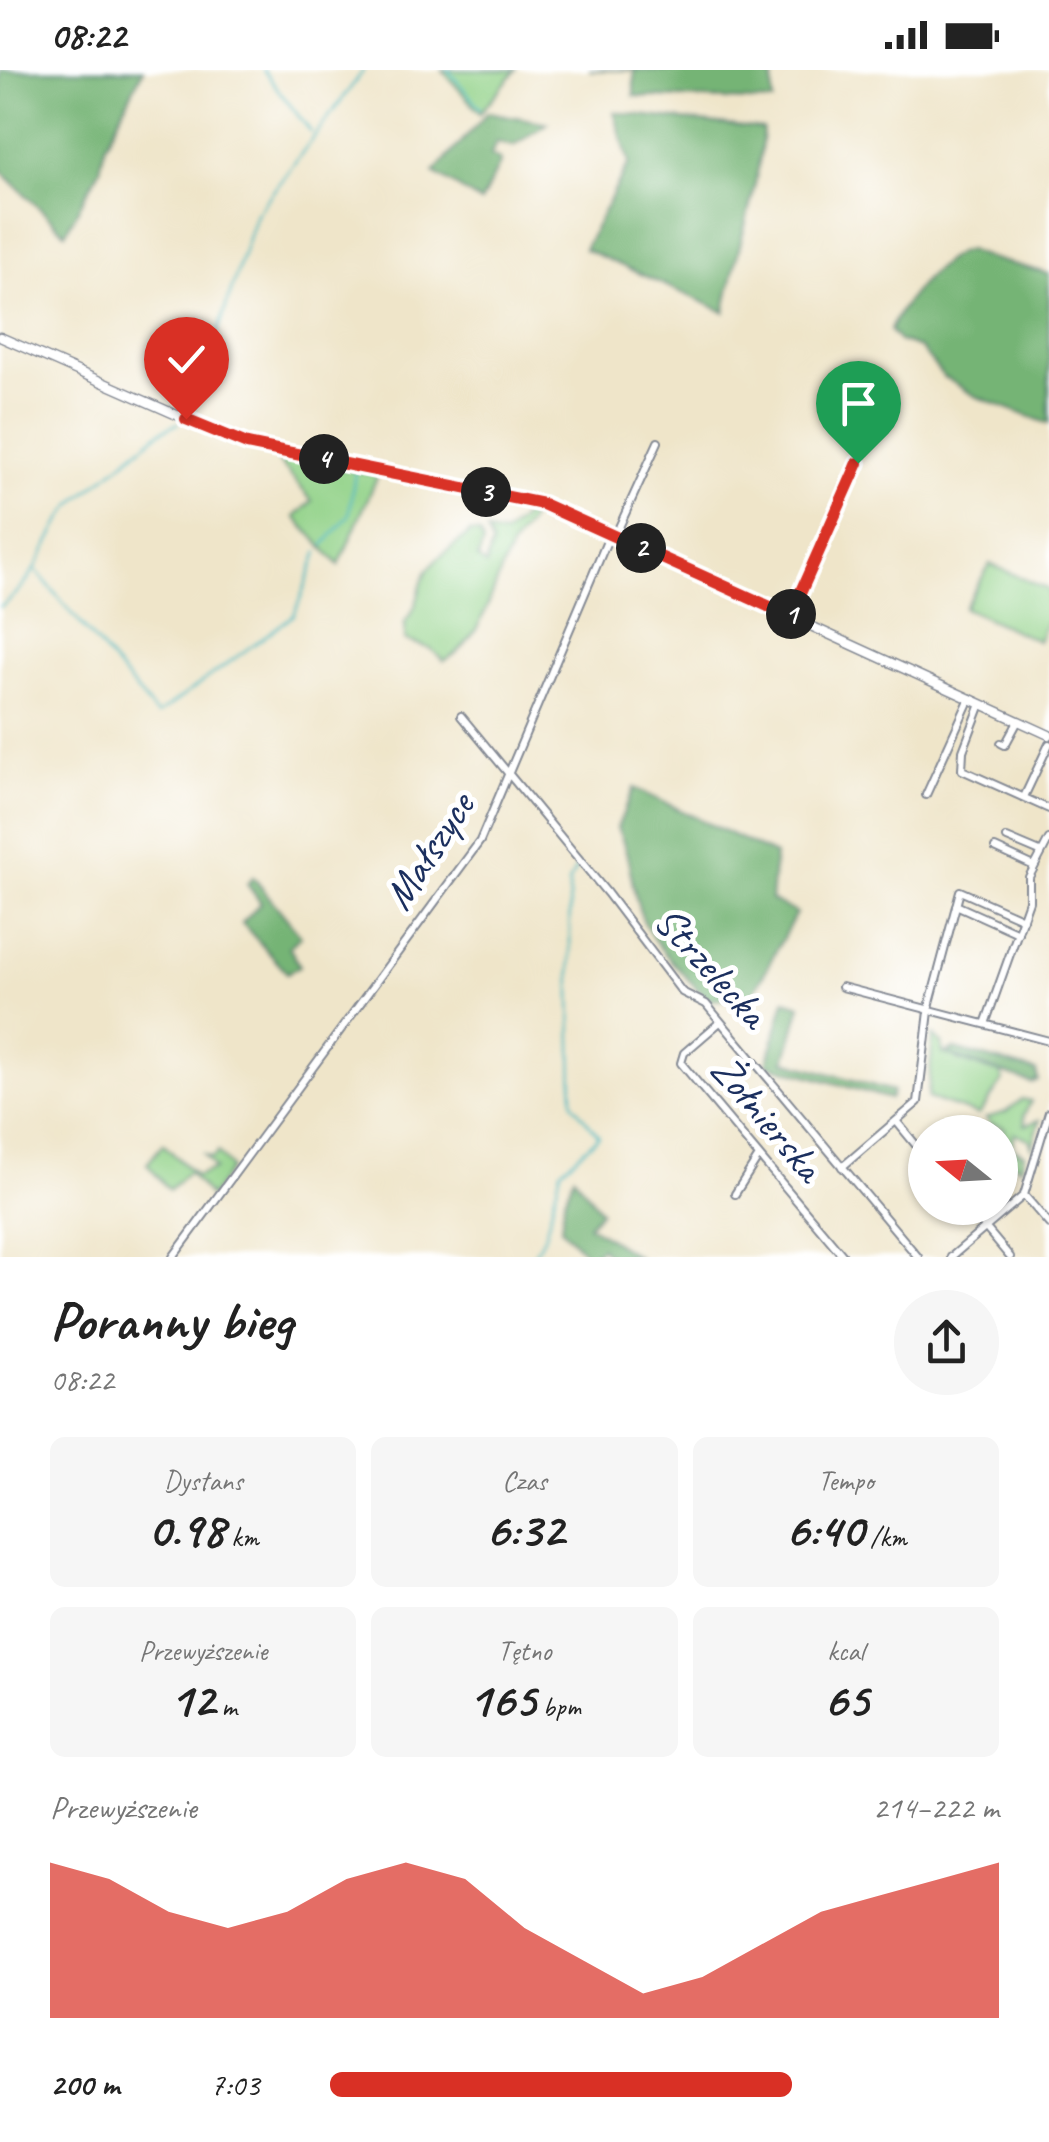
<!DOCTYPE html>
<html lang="pl">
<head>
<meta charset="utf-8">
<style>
	body { margin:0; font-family:Caveat,sans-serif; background:#f6f6f6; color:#222; height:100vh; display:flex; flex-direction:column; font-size:38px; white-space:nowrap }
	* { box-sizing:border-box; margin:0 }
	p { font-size:32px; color:#767676 }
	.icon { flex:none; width:55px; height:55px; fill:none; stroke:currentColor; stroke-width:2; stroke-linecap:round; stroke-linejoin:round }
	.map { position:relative; height:1187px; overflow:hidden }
	.details { display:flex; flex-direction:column; background:#fff; flex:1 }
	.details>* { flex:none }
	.needle { width:65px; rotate:288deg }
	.buttons { position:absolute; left:908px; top:1045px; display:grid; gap:20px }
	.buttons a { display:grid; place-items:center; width:110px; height:110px; border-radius:50%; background:#fff; box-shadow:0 2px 8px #0004; font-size:50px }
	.pin { position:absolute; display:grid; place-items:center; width:85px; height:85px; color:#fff; margin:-102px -42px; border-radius:50% 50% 50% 0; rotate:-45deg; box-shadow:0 0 10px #0007 }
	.pin .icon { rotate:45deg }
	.km { position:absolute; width:50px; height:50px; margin:-25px; border-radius:50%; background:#222; color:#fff; font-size:28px; line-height:50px; text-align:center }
	.round { display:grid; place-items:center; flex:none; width:105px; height:105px; border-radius:52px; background:#f6f6f6 }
	.headline { display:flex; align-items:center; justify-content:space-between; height:170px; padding:0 50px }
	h1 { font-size:55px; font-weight:600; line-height:75px }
	.figures { display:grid; grid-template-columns:repeat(3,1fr); gap:15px; height:170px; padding:10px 50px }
	.figures div { display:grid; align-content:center; border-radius:15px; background:#f6f6f6; text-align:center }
	.figures b { font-size:50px; font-weight:600 }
	.figures small { font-size:28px; font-weight:400 }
	.figures p { font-size:28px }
	.chart { height:280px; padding:20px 50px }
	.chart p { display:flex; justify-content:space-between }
	.chart svg { width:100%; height:180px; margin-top:10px; fill:#d93025; opacity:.7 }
	ul { padding:0 50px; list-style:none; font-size:32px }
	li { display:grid; grid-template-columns:160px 120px 1fr; align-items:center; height:75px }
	li i { height:25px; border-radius:12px; background:#d93025 }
	.status { display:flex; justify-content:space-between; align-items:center; height:70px; padding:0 50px; background:#fff; direction:ltr }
	.status svg { height:28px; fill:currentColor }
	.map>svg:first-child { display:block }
</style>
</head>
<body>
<div class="status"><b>08:22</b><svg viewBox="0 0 49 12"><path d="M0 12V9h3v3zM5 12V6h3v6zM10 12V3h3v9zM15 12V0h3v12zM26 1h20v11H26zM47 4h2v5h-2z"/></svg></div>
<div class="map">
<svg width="1049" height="1187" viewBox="0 0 1049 1187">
	<rect width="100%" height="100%" fill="#fff"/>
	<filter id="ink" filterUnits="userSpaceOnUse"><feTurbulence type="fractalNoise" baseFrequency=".01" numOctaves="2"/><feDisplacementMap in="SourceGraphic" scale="20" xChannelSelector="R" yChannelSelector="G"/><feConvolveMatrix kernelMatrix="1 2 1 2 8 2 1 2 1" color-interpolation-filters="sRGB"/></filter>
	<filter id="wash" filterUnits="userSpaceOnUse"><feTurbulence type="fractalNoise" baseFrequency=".0048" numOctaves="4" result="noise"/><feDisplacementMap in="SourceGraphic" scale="40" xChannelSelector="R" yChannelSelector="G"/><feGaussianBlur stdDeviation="2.25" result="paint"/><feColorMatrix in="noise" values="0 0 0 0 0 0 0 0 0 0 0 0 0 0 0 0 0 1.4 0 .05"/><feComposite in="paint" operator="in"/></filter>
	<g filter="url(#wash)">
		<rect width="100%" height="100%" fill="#efe5c9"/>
		<!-- green -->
		<path fill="#92d288" stroke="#568073" stroke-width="2.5" d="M 442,0 L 516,0 L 480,43 Z
			M 274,386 L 378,405 L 339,495 L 295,447 L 312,431 Z
			M 526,445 L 532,447 C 526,459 516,468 510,480 C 492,517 484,570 444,591 L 431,579 L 405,570 L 405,552 C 422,532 416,520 427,501 C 437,485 458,475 470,462 L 480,464 L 483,473 L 478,489 L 486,495 L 492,474 L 487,462 L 504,465 Z
			M 990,494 L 1049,520 L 1049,548 L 1038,571 L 964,538 Z
			M 933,965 L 942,973 L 943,984 L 955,979 L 957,990 L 1000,1003 L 1003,1010 L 979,1045 L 928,1028 Z
			M 1022,1029 L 1031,1031 L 1024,1045 L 1025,1055 L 1040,1050 L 1032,1077 L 1029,1069 L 1015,1063 L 1011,1077 L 1024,1084 L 1021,1098 L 1002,1085 L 1004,1058 L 990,1054 L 986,1048 L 1006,1042 Z
			M 163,1074 L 196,1106 L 215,1099 L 204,1085 L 212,1088 L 218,1082 L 231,1098 L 210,1127 L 188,1102 L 169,1120 L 147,1094 Z"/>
		<!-- forest -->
		<path fill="#75b474" stroke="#487269" stroke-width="2.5" d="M 0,0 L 143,0 L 105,76 L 100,99 L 65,163 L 0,100 Z
			M 589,0 L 772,0 L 773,32 L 634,26 L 634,0 Z
			M 488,42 L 548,53 L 513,76 L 496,72 L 491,85 L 501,91 L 481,132 L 434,103 Z
			M 614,42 L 763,59 C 759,121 735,181 725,242 L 584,179 L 629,93 Z
			M 968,180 C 993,192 1022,195 1049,204 L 1049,354 L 975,326 L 943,306 L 920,278 L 899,271 L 890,261 C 898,237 942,184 968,180 Z
			M 634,718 L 775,785 L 771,830 L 796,843 L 751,928 L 707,930 C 688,907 659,882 646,856 C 630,825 633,789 617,758 Z
			M 253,807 L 301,866 L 289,877 L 300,896 L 287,903 L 242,853 L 261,833 L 247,814 Z
			M 785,930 L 801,935 L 785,991 L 893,1021 L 890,1029 L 767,994 Z
			M 955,979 L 1036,1001 L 1038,1010 L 1031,1013 L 946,984 Z
			M 574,1106 L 601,1141 L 588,1155 L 638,1187 L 610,1187 L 601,1178 L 589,1187 L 561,1158 L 564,1131 Z"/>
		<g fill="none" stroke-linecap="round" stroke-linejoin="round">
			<!-- stream -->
			<path stroke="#46b6bd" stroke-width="2.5" d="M 263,0 L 311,62
				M 448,0 L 480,38
				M 191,345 L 256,144 L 364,0
				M 324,475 L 349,445 L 355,402
				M 35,499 L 157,645 L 294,545 L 318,482
				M 0,537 C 40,511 48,460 77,430 L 160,362 L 179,353
				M 533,1187 L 546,1161 L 561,1100 L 599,1066 L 573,1034 L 569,813 L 577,796"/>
		</g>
	</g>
	<g filter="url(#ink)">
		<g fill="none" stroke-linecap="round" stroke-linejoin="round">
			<!-- minor casing -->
			<g stroke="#858a94" stroke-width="10">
				<path id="minor" d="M 615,466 L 658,372
					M 790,545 L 874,361
					M 981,634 L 963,681 L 962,700 L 1049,739
					M 461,646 L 607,823 L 682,922 L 706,934 L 918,1187
					M 1001,673 L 1005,675 L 1018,651
					M 926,725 L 970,628
					M 1024,727 L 1049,674
					M 1007,768 L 1040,782
					M 995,778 L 1034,796
					M 956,835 L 1018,863
					M 842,917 L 1049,971
					M 720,952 L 684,983 L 681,993 L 844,1187
					M 985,954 L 1029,831 L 1029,807 L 1049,769
					M 897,1052 L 925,1086
					M 974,1062 L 978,1052
					M 842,1097 L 918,1032 L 930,933 L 960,821 L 1023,849
					M 735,1124 L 759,1086
					M 1024,1125 L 1049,1154
					M 969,1138 L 1010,1187
					M 173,1187 L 480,771 L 610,464
					M 951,1187 L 1024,1125 L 1049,1042"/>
			</g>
			<!-- tertiary casing -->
			<g stroke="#858a94" stroke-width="11">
				<path id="tertiary" d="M 0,267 L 238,372 L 553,438 L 1049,665"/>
			</g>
			<!-- minor -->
			<use href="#minor" stroke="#fff" stroke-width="6"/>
			<!-- tertiary -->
			<use href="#tertiary" stroke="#fff" stroke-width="8"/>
		</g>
	</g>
	<g fill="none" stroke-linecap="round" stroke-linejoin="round" filter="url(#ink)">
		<!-- route casing -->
		<g stroke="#fff" stroke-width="20">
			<path id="route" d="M 186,349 L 247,374 L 543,434 L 790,546 L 858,393"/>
		</g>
		<!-- route -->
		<use href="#route" stroke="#d93025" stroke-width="12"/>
	</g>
	<g text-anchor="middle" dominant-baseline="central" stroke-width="10" stroke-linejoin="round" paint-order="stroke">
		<!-- street labels -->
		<g font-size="42" fill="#1b2f5e" stroke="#fff">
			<text transform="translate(429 781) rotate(-57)">Małszyce</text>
			<text transform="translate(711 897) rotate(48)">Strzelecka</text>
			<text transform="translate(767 1048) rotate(50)">Żołnierska</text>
		</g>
	</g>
</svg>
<div class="buttons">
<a><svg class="needle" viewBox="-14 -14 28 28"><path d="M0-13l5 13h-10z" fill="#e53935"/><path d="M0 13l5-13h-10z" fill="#767676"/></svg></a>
</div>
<div class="pin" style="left:858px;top:393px;background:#1e9e55"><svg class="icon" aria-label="arrive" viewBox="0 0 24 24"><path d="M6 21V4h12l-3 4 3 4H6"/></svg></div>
<div class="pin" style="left:186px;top:349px;background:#d93025"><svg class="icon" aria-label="check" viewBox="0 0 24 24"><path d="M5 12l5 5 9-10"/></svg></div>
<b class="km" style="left:791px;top:544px">1</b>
<b class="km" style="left:641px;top:478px">2</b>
<b class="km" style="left:486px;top:422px">3</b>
<b class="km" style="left:324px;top:389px">4</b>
</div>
<section class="details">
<div class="headline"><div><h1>Poranny bieg</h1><p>08:22</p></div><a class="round"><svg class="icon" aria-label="share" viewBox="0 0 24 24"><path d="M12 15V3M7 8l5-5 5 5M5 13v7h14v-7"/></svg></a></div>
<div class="figures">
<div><p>Dystans</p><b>0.98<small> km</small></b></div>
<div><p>Czas</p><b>6:32</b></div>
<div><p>Tempo</p><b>6:40<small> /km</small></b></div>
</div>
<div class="figures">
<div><p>Przewyższenie</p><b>12<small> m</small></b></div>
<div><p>Tętno</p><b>165<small> bpm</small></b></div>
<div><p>kcal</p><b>65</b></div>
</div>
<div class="chart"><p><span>Przewyższenie</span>214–222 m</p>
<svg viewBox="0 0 160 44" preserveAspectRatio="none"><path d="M0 44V6L10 10L20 18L30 22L40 18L50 10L60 6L70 10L80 22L90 30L100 38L110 34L120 26L130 18L140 14L150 10L160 6V44z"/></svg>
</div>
<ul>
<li><b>200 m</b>7:03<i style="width:69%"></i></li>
</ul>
</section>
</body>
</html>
